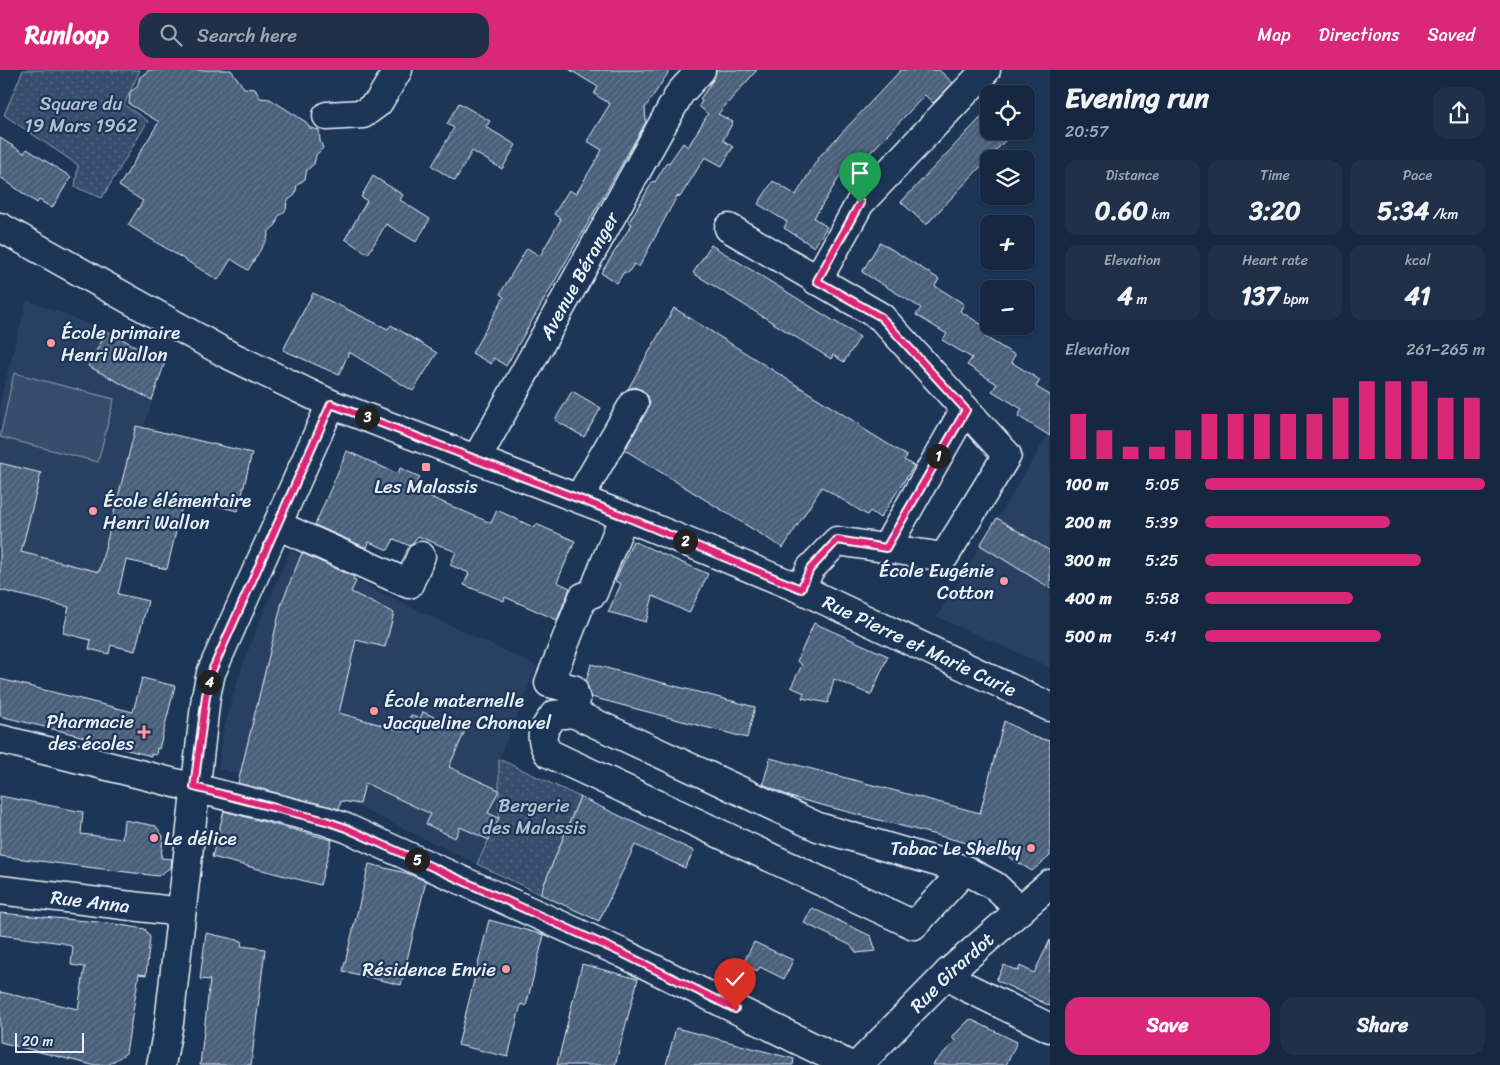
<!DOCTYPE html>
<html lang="en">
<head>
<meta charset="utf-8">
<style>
	body { margin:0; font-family:Sriracha,sans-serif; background:#1f3048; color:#f1f3f6; height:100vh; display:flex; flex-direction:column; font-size:19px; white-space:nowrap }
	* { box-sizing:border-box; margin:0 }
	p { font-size:16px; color:#9ea6b1 }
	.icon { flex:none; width:28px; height:28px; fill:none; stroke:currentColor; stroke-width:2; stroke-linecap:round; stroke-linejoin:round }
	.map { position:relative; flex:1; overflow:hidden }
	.side { display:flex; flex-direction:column; background:#162841; width:450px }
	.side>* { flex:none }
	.fabs { position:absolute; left:980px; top:15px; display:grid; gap:10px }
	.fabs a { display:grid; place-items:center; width:55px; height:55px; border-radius:10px; background:#162841; box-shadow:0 1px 4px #0004,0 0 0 1px #35445a; font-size:25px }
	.scale { position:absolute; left:15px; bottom:12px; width:69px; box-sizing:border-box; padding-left:5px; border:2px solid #e8f1f8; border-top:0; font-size:14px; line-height:18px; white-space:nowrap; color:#e8f1f8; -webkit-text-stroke:4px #1d3557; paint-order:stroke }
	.pin { position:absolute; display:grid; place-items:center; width:42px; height:42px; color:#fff; margin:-51px -21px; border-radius:50% 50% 50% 0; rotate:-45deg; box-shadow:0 0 5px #0007 }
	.pin .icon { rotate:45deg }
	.km { position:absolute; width:25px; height:25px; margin:-12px; border-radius:50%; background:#222; color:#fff; font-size:14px; line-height:25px; text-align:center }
	.round { display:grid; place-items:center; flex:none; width:52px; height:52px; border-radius:15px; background:#1f3048 }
	.headline { display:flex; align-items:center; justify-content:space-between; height:85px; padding:0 15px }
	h1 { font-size:28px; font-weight:800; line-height:38px }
	.stats { display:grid; grid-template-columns:repeat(3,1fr); gap:8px; height:85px; padding:5px 15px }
	.stats div { display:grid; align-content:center; border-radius:12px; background:#1f3048; text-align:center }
	.stats b { font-size:25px; font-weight:800 }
	.stats small { font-size:14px; font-weight:400 }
	.stats p { font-size:14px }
	.chart { height:140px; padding:10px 15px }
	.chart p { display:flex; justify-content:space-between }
	.chart svg { width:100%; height:90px; margin-top:5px; stroke:#db2777; stroke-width:6 }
	.action { display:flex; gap:10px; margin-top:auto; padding:10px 15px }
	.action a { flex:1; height:58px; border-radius:15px; background:#db2777; color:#fff; font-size:20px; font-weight:800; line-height:58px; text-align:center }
	.action a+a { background:#1f3048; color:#f1f3f6 }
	ul { padding:0 15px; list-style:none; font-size:16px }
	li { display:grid; grid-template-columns:80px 60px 1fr; align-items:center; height:38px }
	li i { height:12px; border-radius:6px; background:#db2777 }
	header { display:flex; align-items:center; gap:30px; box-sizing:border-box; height:70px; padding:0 25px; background:#db2777; color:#fff }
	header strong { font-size:24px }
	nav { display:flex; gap:28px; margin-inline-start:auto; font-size:18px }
	.search { width:350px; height:45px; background:#1f3048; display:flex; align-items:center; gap:12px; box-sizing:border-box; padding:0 18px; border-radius:15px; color:#9ea6b1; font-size:19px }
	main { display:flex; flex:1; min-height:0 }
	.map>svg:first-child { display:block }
</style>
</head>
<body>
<header>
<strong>Runloop</strong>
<div class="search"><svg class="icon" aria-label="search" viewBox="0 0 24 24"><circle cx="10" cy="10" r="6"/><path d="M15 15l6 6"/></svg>Search here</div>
<nav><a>Map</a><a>Directions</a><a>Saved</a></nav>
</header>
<main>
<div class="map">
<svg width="1050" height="995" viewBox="0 0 1050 995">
	<defs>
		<pattern id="park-dots" width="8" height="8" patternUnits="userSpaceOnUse" patternTransform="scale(1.25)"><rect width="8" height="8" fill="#374d6c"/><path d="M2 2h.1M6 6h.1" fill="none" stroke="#546782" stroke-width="1.8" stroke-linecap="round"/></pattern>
		<pattern id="building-hatch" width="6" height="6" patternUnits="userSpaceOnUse" patternTransform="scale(1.25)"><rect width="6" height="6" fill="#495e7a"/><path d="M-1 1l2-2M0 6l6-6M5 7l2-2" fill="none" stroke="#63768e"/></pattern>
	</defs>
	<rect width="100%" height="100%" fill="#1d3557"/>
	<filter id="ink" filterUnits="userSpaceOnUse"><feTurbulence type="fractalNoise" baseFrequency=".02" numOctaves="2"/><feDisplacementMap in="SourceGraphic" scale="10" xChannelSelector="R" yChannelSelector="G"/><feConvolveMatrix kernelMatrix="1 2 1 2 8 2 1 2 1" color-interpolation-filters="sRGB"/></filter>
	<g filter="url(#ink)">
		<!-- built -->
		<path fill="#2a4162" d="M 27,230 L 107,261 L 165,292 L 139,371 L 126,490 L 118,523 L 148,531 L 135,581 L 111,575 L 109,584 L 89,579 L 91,570 L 63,563 L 69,537 L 0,520 L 0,331 Z
			M 1050,362 L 1050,597 L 937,547 Z
			M 290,480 L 537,596 L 499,689 L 580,727 L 540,824 L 348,732 L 219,699 L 221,671 L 237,611 L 252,570 Z"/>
		<!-- grass -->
		<path fill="#374d6c" stroke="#909fb2" d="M 14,303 L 114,329 L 98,392 L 0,367 Z"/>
		<!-- park -->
		<path fill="url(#park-dots)" stroke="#909fb2" d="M 23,0 L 140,0 L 124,35 L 148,51 L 102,128 L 75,117 L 78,95 L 4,45 Z
			M 499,689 L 580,727 L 540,824 L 477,794 L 499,748 Z"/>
		<!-- building -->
		<path fill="url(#building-hatch)" stroke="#e8f1f8" d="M 149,0 L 231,0 L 244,18 L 255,19 L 260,28 L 270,29 L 306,52 L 310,58 L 319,60 L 320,71 L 323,78 L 316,85 L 314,94 L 307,100 L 305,109 L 297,115 L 295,125 L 287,131 L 286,140 L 278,147 L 276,155 L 269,161 L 267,169 L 248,200 L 231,189 L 218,210 L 128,155 L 143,131 L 119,116 L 159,52 L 129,34 L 130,22 L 137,17 L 140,7 Z
			M 570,0 L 670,0 L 645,38 L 646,52 L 506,296 L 494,288 L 491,294 L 472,283 L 504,227 L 500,224 L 527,178 L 540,186 L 561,149 L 554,144 L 569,120 L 576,124 L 602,80 L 587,71 L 610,34 L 594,24 L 598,17 Z
			M 716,0 L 757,0 L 718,44 L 733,52 L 723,70 L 733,77 L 722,96 L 705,87 L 680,127 L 677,126 L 639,197 L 634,194 L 628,203 L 624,202 L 617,213 L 601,203 L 632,154 L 629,152 L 653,111 L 655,112 L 667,92 L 669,93 L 683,73 L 688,77 L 708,44 L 699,36 L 702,31 L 700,29 L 713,10 Z
			M 901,0 L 939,0 L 953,13 L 933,33 L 925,25 L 851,103 L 845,98 L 814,148 L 827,157 L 814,177 L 784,158 L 787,152 L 758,134 L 773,111 L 796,125 L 819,87 Z
			M 459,33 L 490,51 L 486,57 L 516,75 L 502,99 L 472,81 L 455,111 L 432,96 L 454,58 L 447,54 Z
			M 989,39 L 989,61 L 1014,61 L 926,155 L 901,132 Z
			M 0,68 L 24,83 L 27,79 L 71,107 L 52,138 L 39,130 L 37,133 L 0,107 Z
			M 373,106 L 403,125 L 400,130 L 430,149 L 416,172 L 386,154 L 368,184 L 345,169 L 367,131 L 361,127 Z
			M 880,172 L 939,209 L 935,216 L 964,234 L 960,241 L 990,260 L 985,267 L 1015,285 L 1011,292 L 1040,310 L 1036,317 L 1050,325 L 1050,366 L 1018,346 L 1022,339 L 992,321 L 997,314 L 967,295 L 972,288 L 942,270 L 947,264 L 916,245 L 921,238 L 862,202 Z
			M 711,175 L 860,267 L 844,292 L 833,285 L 831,289 L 693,203 Z
			M 313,223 L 388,259 L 391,255 L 437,283 L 413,321 L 349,282 L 339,305 L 283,280 Z
			M 674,238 L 860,355 L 859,356 L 907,386 L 904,390 L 914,396 L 880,448 L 870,441 L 867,445 L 822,417 L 783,478 L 625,380 L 650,334 L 648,326 L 642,320 L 634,317 L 628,319 Z
			M 107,261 L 165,292 L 152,330 L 88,296 Z
			M 572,321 L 601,338 L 584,367 L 555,350 Z
			M 136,356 L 252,383 L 238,441 L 184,428 L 167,499 L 126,490 L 118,524 L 148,531 L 135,581 L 111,575 L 109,584 L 89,579 L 91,570 L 63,563 L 69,537 L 0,520 L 0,393 L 41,403 L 21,482 L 99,502 Z
			M 347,381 L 398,404 L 400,398 L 420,407 L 414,420 L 491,453 L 497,440 L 535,458 L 536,454 L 575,471 L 557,512 L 570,518 L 557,550 L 505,527 L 504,531 L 464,515 L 469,503 L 450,495 L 456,482 L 418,466 L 410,476 L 394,469 L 388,480 L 369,472 L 367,478 L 315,455 Z
			M 997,448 L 1050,481 L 1050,518 L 980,475 Z
			M 633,471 L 708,504 L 689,543 L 653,526 L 646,552 L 608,542 L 621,514 L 615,511 Z
			M 302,483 L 354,507 L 353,509 L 356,511 L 351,522 L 394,543 L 385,577 L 356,570 L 339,643 L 403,661 L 411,645 L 420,649 L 423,642 L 465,661 L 449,697 L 499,720 L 488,743 L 499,748 L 489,770 L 460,757 L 455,768 L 426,754 L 431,744 L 365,713 L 360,734 L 341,731 L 339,739 L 238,713 L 282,532 Z
			M 814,553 L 888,586 L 871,625 L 834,609 L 828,633 L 802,628 L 804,623 L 791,617 L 802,595 L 797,591 Z
			M 591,594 L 755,637 L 747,668 L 591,627 L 586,612 Z
			M 142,608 L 175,616 L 159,679 L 157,678 L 156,685 L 151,684 L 151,686 L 124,679 L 125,677 L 0,646 L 0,609 L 133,642 Z
			M 1004,651 L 1034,667 L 1050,671 L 1050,786 L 1032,801 L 1001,782 L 791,727 L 763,714 L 770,688 L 980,743 Z
			M 0,726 L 83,742 L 81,764 L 122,769 L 124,750 L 156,756 L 163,766 L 161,788 L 172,789 L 171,797 L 158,806 L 0,786 Z
			M 580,727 L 694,781 L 685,798 L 635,775 L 599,851 L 540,824 Z
			M 224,741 L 332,770 L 320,815 L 212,787 Z
			M 369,794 L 406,803 L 426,811 L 401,915 L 343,901 Z
			M 812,838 L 871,866 L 876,881 L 857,883 L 850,875 L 804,853 Z
			M 0,843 L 108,853 L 145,859 L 150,867 L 146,905 L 139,904 L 126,983 L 108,995 L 92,995 L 0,972 L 0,922 L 78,939 L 85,897 L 71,895 L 73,877 L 63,873 L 0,865 Z
			M 489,850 L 544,865 L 526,936 L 521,934 L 508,987 L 458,975 Z
			M 206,863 L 242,871 L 241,876 L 265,879 L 251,995 L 200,995 L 210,910 L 200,909 Z
			M 1050,870 L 1050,936 L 996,910 L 1004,895 L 1018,901 L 1020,896 L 1034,903 Z
			M 754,872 L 793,890 L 784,909 L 760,897 L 757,901 L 743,894 Z
			M 582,894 L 638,909 L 615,995 L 557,995 Z
			M 970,949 L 1017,972 L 1006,995 L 932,995 L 955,971 L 952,967 Z
			M 676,958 L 794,989 L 793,995 L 666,995 Z"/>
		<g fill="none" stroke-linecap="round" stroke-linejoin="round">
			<!-- minor casing -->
			<g stroke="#e8f1f8" stroke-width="31">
				<g id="minor">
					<path d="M 327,46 L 363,44 L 378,33 L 398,0"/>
					<path id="s1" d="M 0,157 L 227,284 L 331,334 L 624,446 L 801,519 L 1050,637"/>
					<path d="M 729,158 L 881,247 L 1007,385 L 944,487 L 837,471 L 810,499 L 801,519"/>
					<path d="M 817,211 L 860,133 L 986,0"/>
					<path id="s2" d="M 477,388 L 680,23 L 701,0"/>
					<path d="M 579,428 L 634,333"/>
					<path d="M 624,446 L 593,523 L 583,527 L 549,613 L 573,619 L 576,630 L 573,643 L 554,645 C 543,661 538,665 548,683 L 914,855 L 965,800 L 995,816 L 1020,840"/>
					<path d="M 277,455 L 409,514 L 421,486"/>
					<path d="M 886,478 L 965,339"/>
					<path d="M 573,643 L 818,757 L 965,800"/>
					<path d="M 0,669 L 326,751 L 346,758 L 622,883 L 849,995"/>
					<path id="s3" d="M 0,820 L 181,842"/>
					<path d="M 948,903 L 964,916 L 1050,958"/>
					<path d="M 161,995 L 169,953 L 206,626 L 211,603 L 331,334"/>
					<path id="s4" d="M 858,995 L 948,903 L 1050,814"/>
				</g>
			</g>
			<!-- minor -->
			<use href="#minor" stroke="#1d3557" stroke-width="28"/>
		</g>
	</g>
	<g fill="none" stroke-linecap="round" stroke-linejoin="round" filter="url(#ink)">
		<!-- route casing -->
		<g stroke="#fff" stroke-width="10">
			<path id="route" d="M 735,939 L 622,883 L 346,758 L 326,751 L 194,717 L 206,626 L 211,603 L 331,334 L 624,446 L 801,519 L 810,499 L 837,470 L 886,478 L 966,340 L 881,247 L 817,211 L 860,133"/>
		</g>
		<!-- route -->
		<use href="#route" stroke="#db2777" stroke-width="6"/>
	</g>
	<!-- markers -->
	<g fill="#ff9aa2" stroke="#1d3557" stroke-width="2">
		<circle cx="51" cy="273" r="5"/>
		<rect x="421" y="392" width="10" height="10" rx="2.5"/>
		<circle cx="93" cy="441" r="5"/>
		<circle cx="1004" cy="511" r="5"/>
		<circle cx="374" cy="641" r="5"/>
		<path d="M141.5 654.5h5v5h5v5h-5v5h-5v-5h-5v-5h5z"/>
		<circle cx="154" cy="768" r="5"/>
		<circle cx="1031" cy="778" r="5"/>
		<circle cx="506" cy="899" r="5"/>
	</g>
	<g text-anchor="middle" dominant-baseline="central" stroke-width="4.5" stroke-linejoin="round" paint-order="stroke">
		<!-- park labels -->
		<g font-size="19" fill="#b3c0ce" stroke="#1d3557">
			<text x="81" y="33">Square du<tspan x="81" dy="22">19 Mars 1962</tspan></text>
			<text x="534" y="735">Bergerie<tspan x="534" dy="22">des Malassis</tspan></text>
		</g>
		<!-- street labels -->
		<g font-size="19" fill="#e8f1f8" stroke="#1d3557">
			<text stroke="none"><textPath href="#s2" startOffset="209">Avenue Béranger</textPath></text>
			<text stroke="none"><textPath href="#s1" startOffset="1012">Rue Pierre et Marie Curie</textPath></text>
			<text stroke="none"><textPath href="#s3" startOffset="91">Rue Anna</textPath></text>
			<text stroke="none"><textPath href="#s4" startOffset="132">Rue Girardot</textPath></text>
		</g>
		<!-- poi labels -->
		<g font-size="19" fill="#e8f1f8" stroke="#1d3557" text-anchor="start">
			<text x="61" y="262">École primaire<tspan x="61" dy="22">Henri Wallon</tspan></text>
			<text x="426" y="416" text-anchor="middle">Les Malassis</text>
			<text x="103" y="430">École élémentaire<tspan x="103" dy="22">Henri Wallon</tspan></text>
			<text x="994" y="500" text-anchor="end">École Eugénie<tspan x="994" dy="22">Cotton</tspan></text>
			<text x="384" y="630">École maternelle<tspan x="384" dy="22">Jacqueline Chonavel</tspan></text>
			<text x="134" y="651" text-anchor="end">Pharmacie<tspan x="134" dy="22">des écoles</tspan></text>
			<text x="164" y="768">Le délice</text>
			<text x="1021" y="778" text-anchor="end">Tabac Le Shelby</text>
			<text x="496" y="899" text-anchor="end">Résidence Envie</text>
		</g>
	</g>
</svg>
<div class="fabs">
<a><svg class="icon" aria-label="locate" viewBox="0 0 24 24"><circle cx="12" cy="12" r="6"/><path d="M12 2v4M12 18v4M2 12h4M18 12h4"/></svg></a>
<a><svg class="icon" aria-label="layers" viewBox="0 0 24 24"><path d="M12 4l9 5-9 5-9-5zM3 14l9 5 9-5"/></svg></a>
<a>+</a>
<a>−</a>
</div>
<div class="scale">20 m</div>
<div class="pin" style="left:860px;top:133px;background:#1e9e55"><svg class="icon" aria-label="arrive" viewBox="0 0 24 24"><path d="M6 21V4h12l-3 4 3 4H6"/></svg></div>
<div class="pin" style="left:735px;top:939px;background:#d93025"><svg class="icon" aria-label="check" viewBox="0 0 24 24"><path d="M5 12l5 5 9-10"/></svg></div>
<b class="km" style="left:938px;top:386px">1</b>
<b class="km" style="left:685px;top:471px">2</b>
<b class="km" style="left:367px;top:347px">3</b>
<b class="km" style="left:209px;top:612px">4</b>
<b class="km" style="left:417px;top:790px">5</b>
</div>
<section class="side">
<div class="headline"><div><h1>Evening run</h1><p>20:57</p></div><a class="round"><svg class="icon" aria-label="share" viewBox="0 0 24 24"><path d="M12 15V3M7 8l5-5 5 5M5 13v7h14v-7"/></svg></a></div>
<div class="stats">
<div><p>Distance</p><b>0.60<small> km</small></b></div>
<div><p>Time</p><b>3:20</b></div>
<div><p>Pace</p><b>5:34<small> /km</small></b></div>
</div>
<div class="stats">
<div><p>Elevation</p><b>4<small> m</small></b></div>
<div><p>Heart rate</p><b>137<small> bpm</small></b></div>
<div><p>kcal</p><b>41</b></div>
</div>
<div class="chart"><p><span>Elevation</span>261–265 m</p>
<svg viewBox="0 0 160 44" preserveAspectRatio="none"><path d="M5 44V22M15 44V30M25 44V38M35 44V38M45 44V30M55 44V22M65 44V22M75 44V22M85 44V22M95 44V22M105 44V14M115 44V6M125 44V6M135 44V6M145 44V14M155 44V14"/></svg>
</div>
<ul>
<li><b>100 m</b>5:05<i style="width:100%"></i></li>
<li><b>200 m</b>5:39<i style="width:66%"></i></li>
<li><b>300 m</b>5:25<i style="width:77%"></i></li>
<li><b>400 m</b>5:58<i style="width:53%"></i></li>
<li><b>500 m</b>5:41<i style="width:63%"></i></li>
</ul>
<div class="action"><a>Save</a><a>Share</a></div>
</section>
</main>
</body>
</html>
